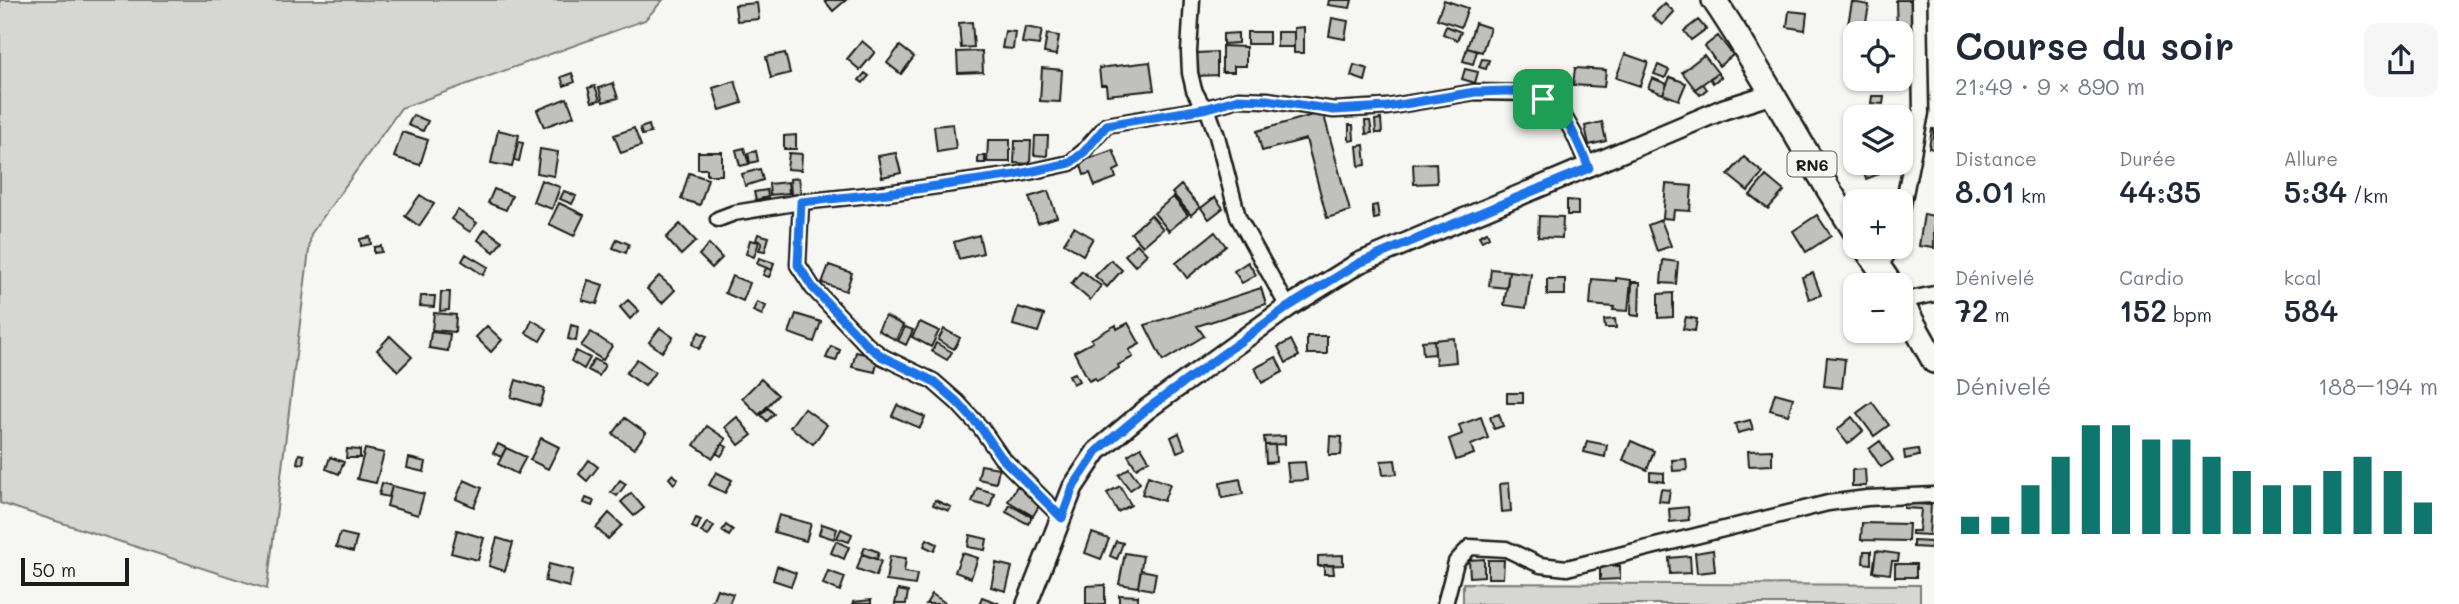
<!DOCTYPE html>
<html lang="fr">
<head>
<meta charset="utf-8">
<style>
	body { margin:0; font-family:Mali,sans-serif; background:#f6f6f7; color:#1f2937; height:100vh; display:flex; flex-direction:column; font-size:26px; white-space:nowrap }
	* { box-sizing:border-box; margin:0 }
	p { font-size:23px; color:#747a83 }
	.icon { flex:none; width:38px; height:38px; fill:none; stroke:currentColor; stroke-width:2; stroke-linecap:round; stroke-linejoin:round }
	.map { position:relative; flex:1; overflow:hidden }
	.panel { display:flex; flex-direction:column; background:#fff; width:525px }
	.panel>* { flex:none }
	.controls { position:absolute; left:1843px; top:21px; display:grid; gap:14px }
	.controls a { display:grid; place-items:center; width:70px; height:70px; border-radius:14px; background:#fff; box-shadow:0 2px 5px #0004; font-size:35px }
	.scale { position:absolute; left:21px; bottom:18px; width:108px; box-sizing:border-box; padding-left:7px; border:4px solid #1c1c1c; border-top:0; font-size:19px; line-height:24px; white-space:nowrap; color:#1c1c1c; -webkit-text-stroke:5px #f6f6f2; paint-order:stroke }
	.pin { position:absolute; display:grid; place-items:center; width:60px; height:60px; color:#fff; margin:-30px; border-radius:14px; box-shadow:0 4px 10px #0006 }
	.round { display:grid; place-items:center; flex:none; width:74px; height:74px; border-radius:14px; background:#f6f6f7 }
	.overview { display:flex; align-items:center; justify-content:space-between; height:119px; padding:0 21px }
	h1 { font-size:38px; font-weight:600; line-height:52px }
	.stats { display:grid; grid-template-columns:repeat(3,1fr); gap:10px; height:119px; padding:7px 21px }
	.stats div { display:grid; align-content:center }
	.stats b { font-size:30px; font-weight:600 }
	.stats small { font-size:19px; font-weight:400 }
	.stats p { font-size:19px }
	.chart { height:196px; padding:14px 21px }
	.chart p { display:flex; justify-content:space-between }
	.chart svg { width:100%; height:126px; margin-top:7px; stroke:#0f766e; stroke-width:6 }
	main { display:flex; flex:1; min-height:0 }
	.map>svg:first-child { display:block }
</style>
</head>
<body>
<main>
<div class="map">
<svg width="1934" height="604" viewBox="0 0 1934 604">
	<rect width="100%" height="100%" fill="#f6f6f2"/>
	<filter id="ink" filterUnits="userSpaceOnUse"><feTurbulence type="fractalNoise" baseFrequency=".0143" numOctaves="2"/><feDisplacementMap in="SourceGraphic" scale="14" xChannelSelector="R" yChannelSelector="G"/><feConvolveMatrix kernelMatrix="1 2 1 2 8 2 1 2 1" color-interpolation-filters="sRGB"/></filter>
	<g filter="url(#ink)">
		<!-- green -->
		<path fill="#d6d6d2" stroke="#797977" stroke-width="2" d="M 0,0 L 663,0 L 645,20 L 401,108 L 311,234 L 267,589 L 0,503 Z
			M 1463,583 L 1920,585 L 1920,604 L 1463,604 Z"/>
		<!-- building -->
		<path fill="#c0c0bd" stroke="#1c1c1c" stroke-width="2" d="M 824,0 L 846,0 L 833,11 Z
			M 1329,0 L 1352,0 L 1350,8 L 1328,5 Z
			M 1444,0 L 1468,8 L 1461,27 L 1437,19 Z
			M 1896,0 L 1912,0 L 1912,44 L 1900,44 L 1900,33 L 1897,33 Z
			M 1852,2 L 1869,5 L 1864,33 L 1855,33 L 1855,54 L 1843,52 Z
			M 757,3 L 759,19 L 737,21 L 735,5 Z
			M 1665,3 L 1674,12 L 1662,25 L 1652,16 Z
			M 1789,11 L 1807,13 L 1805,30 L 1787,27 Z
			M 1332,18 L 1348,21 L 1345,39 L 1329,36 Z
			M 1698,20 L 1706,29 L 1691,40 L 1684,31 Z
			M 972,22 L 974,47 L 961,48 L 959,23 Z
			M 1475,23 L 1490,28 L 1482,52 L 1467,48 Z
			M 1446,26 L 1461,32 L 1457,40 L 1443,34 Z
			M 1025,27 L 1042,30 L 1039,45 L 1022,43 Z
			M 1304,27 L 1304,53 L 1294,53 L 1294,28 Z
			M 1871,28 L 1891,29 L 1891,33 L 1870,33 Z
			M 1005,31 L 1015,32 L 1013,49 L 1002,48 Z
			M 1247,32 L 1269,32 L 1269,44 L 1247,44 Z
			M 1277,32 L 1294,32 L 1294,47 L 1277,47 Z
			M 1238,33 L 1238,43 L 1223,44 L 1223,34 Z
			M 1047,34 L 1059,36 L 1056,55 L 1044,53 Z
			M 1718,36 L 1733,55 L 1719,66 L 1705,46 Z
			M 862,41 L 875,52 L 860,70 L 847,59 Z
			M 900,46 L 914,57 L 901,74 L 887,63 Z
			M 1222,46 L 1246,47 L 1246,66 L 1234,66 L 1234,72 L 1222,72 Z
			M 1467,48 L 1477,51 L 1473,64 L 1463,61 Z
			M 982,51 L 983,72 L 958,73 L 957,52 Z
			M 1217,52 L 1217,75 L 1197,76 L 1197,53 Z
			M 785,53 L 790,73 L 771,78 L 766,57 Z
			M 1625,54 L 1648,62 L 1640,86 L 1616,78 Z
			M 1704,55 L 1718,73 L 1695,89 L 1682,72 Z
			M 1482,59 L 1489,60 L 1486,69 L 1479,67 Z
			M 1150,62 L 1154,90 L 1107,95 L 1106,85 L 1101,85 L 1099,68 Z
			M 1354,65 L 1368,69 L 1365,81 L 1351,76 Z
			M 1658,65 L 1669,70 L 1665,78 L 1654,74 Z
			M 1042,68 L 1062,70 L 1060,102 L 1040,101 Z
			M 1575,68 L 1606,70 L 1604,87 L 1573,85 Z
			M 1465,69 L 1478,72 L 1475,83 L 1462,79 Z
			M 572,73 L 575,82 L 564,86 L 561,77 Z
			M 865,73 L 869,76 L 863,83 L 859,80 Z
			M 1718,73 L 1721,77 L 1713,83 L 1710,78 Z
			M 1670,77 L 1686,83 L 1679,100 L 1663,94 Z
			M 1652,78 L 1667,84 L 1663,94 L 1648,88 Z
			M 1863,79 L 1882,79 L 1881,89 L 1862,87 Z
			M 735,81 L 742,103 L 720,110 L 713,88 Z
			M 613,83 L 618,98 L 603,102 L 599,88 Z
			M 1703,84 L 1707,89 L 1700,95 L 1695,89 Z
			M 595,86 L 600,100 L 592,102 L 588,88 Z
			M 1872,96 L 1884,96 L 1883,104 L 1871,103 Z
			M 567,98 L 574,116 L 544,127 L 537,110 Z
			M 1323,112 L 1350,211 L 1327,218 L 1306,139 L 1262,151 L 1257,131 Z
			M 413,115 L 428,121 L 423,131 L 408,125 Z
			M 1381,119 L 1382,133 L 1376,133 L 1375,120 Z
			M 1365,121 L 1370,121 L 1372,133 L 1366,134 Z
			M 1602,122 L 1606,141 L 1589,145 L 1585,126 Z
			M 953,124 L 956,149 L 937,152 L 934,126 Z
			M 649,125 L 651,133 L 642,135 L 640,128 Z
			M 1349,125 L 1353,125 L 1354,140 L 1349,141 Z
			M 634,128 L 641,146 L 621,153 L 614,135 Z
			M 1932,129 L 1934,129 L 1934,149 L 1929,148 Z
			M 498,130 L 519,135 L 512,167 L 491,163 Z
			M 402,132 L 428,140 L 420,165 L 394,157 Z
			M 796,135 L 796,149 L 784,149 L 784,136 Z
			M 1035,136 L 1048,136 L 1047,156 L 1034,155 Z
			M 988,140 L 1010,140 L 1010,162 L 987,162 Z
			M 1015,141 L 1031,141 L 1030,164 L 1014,163 Z
			M 518,142 L 523,143 L 519,161 L 514,160 Z
			M 1364,145 L 1366,165 L 1359,166 L 1357,146 Z
			M 744,148 L 749,164 L 740,166 L 736,150 Z
			M 540,149 L 558,152 L 554,176 L 537,173 Z
			M 1113,150 L 1120,168 L 1114,171 L 1116,178 L 1095,186 L 1090,173 L 1084,175 L 1080,162 Z
			M 756,151 L 758,161 L 750,163 L 748,153 Z
			M 698,152 L 722,152 L 722,175 L 707,175 L 707,169 L 698,169 Z
			M 789,153 L 802,154 L 801,170 L 787,169 Z
			M 896,153 L 901,173 L 882,177 L 878,156 Z
			M 978,156 L 985,156 L 985,163 L 978,163 Z
			M 1744,157 L 1763,173 L 1748,191 L 1728,175 Z
			M 1436,163 L 1437,183 L 1414,184 L 1413,164 Z
			M 1880,163 L 1895,163 L 1883,169 Z
			M 1875,164 L 1879,174 L 1866,179 L 1862,169 Z
			M 760,169 L 763,180 L 745,186 L 742,174 Z
			M 689,173 L 708,179 L 700,205 L 681,199 Z
			M 1766,176 L 1784,191 L 1768,209 L 1750,195 Z
			M 799,178 L 801,194 L 791,195 L 790,179 Z
			M 541,180 L 560,187 L 552,209 L 533,202 Z
			M 788,182 L 789,193 L 770,195 L 769,184 Z
			M 1666,184 L 1692,186 L 1690,211 L 1674,210 L 1673,219 L 1663,218 Z
			M 1181,185 L 1200,207 L 1191,215 L 1172,193 Z
			M 494,189 L 512,196 L 506,210 L 488,203 Z
			M 767,190 L 768,197 L 756,200 L 754,192 Z
			M 564,191 L 576,196 L 572,204 L 560,199 Z
			M 1048,191 L 1057,217 L 1038,223 L 1029,197 Z
			M 420,195 L 434,204 L 419,226 L 405,216 Z
			M 1173,197 L 1188,215 L 1169,231 L 1154,213 Z
			M 1215,197 L 1223,208 L 1209,219 L 1201,208 Z
			M 1567,200 L 1578,201 L 1578,215 L 1567,215 Z
			M 559,203 L 584,215 L 574,236 L 549,224 Z
			M 1377,205 L 1379,218 L 1374,219 L 1372,206 Z
			M 458,210 L 477,223 L 470,232 L 451,219 Z
			M 1924,214 L 1934,216 L 1934,248 L 1919,246 Z
			M 1151,215 L 1163,229 L 1143,246 L 1131,233 Z
			M 1817,215 L 1831,236 L 1806,252 L 1793,231 Z
			M 1539,216 L 1563,217 L 1562,238 L 1538,237 Z
			M 1661,220 L 1671,246 L 1657,251 L 1648,225 Z
			M 680,224 L 696,241 L 681,255 L 666,238 Z
			M 1074,227 L 1093,238 L 1083,255 L 1064,243 Z
			M 485,229 L 502,241 L 494,252 L 478,240 Z
			M 1215,232 L 1226,246 L 1187,278 L 1176,263 Z
			M 1487,232 L 1489,237 L 1482,241 L 1479,236 Z
			M 758,234 L 769,237 L 765,251 L 759,250 L 762,242 L 756,240 Z
			M 979,235 L 983,253 L 959,259 L 954,242 Z
			M 370,237 L 371,244 L 361,246 L 360,239 Z
			M 617,239 L 629,244 L 626,253 L 613,248 Z
			M 750,240 L 759,242 L 754,257 L 746,254 Z
			M 709,244 L 722,258 L 712,268 L 699,255 Z
			M 1137,244 L 1147,254 L 1135,266 L 1125,255 Z
			M 381,246 L 382,252 L 374,253 L 374,247 Z
			M 466,254 L 488,267 L 483,275 L 462,261 Z
			M 759,258 L 774,263 L 772,270 L 757,264 Z
			M 1111,260 L 1122,270 L 1107,287 L 1095,276 Z
			M 1663,260 L 1678,262 L 1676,284 L 1661,283 Z
			M 1248,262 L 1256,275 L 1242,283 L 1234,271 Z
			M 829,265 L 852,273 L 846,291 L 822,283 Z
			M 766,268 L 772,270 L 769,277 L 763,275 Z
			M 1491,269 L 1509,271 L 1507,288 L 1489,286 Z
			M 1082,271 L 1101,286 L 1090,300 L 1071,284 Z
			M 1509,271 L 1531,274 L 1526,308 L 1504,305 Z
			M 1813,273 L 1821,295 L 1809,299 L 1802,277 Z
			M 659,276 L 675,290 L 662,303 L 647,289 Z
			M 732,276 L 750,283 L 743,301 L 725,293 Z
			M 1616,278 L 1631,280 L 1628,311 L 1613,310 L 1614,307 L 1590,305 L 1592,279 L 1616,281 Z
			M 1547,279 L 1565,279 L 1565,295 L 1547,295 Z
			M 588,280 L 603,285 L 597,304 L 582,300 Z
			M 1632,282 L 1640,282 L 1639,316 L 1631,315 Z
			M 1261,288 L 1266,304 L 1197,326 L 1204,336 L 1163,361 L 1145,325 Z
			M 441,292 L 450,292 L 449,310 L 440,311 Z
			M 1673,293 L 1673,317 L 1658,318 L 1658,294 Z
			M 421,296 L 435,296 L 434,307 L 420,306 Z
			M 628,300 L 639,311 L 630,319 L 620,307 Z
			M 757,302 L 766,306 L 762,315 L 753,311 Z
			M 1018,307 L 1044,315 L 1038,332 L 1013,325 Z
			M 434,313 L 456,315 L 455,332 L 432,330 Z
			M 796,314 L 821,322 L 814,342 L 789,333 Z
			M 885,316 L 903,325 L 896,340 L 878,330 Z
			M 1686,317 L 1697,319 L 1695,331 L 1683,329 Z
			M 1615,319 L 1616,328 L 1605,328 L 1604,320 Z
			M 532,320 L 547,329 L 540,341 L 526,333 Z
			M 920,322 L 939,331 L 931,347 L 912,337 Z
			M 1128,323 L 1140,344 L 1129,350 L 1133,357 L 1118,365 L 1119,368 L 1097,381 L 1095,378 L 1089,381 L 1074,352 L 1093,342 L 1091,339 L 1116,325 L 1117,329 Z
			M 571,325 L 578,327 L 576,341 L 568,339 Z
			M 487,326 L 502,340 L 491,352 L 476,337 Z
			M 905,327 L 913,330 L 906,345 L 898,341 Z
			M 660,328 L 673,337 L 662,352 L 649,342 Z
			M 944,329 L 960,338 L 954,349 L 938,340 Z
			M 431,332 L 450,334 L 448,351 L 429,348 Z
			M 591,332 L 612,346 L 603,360 L 581,346 Z
			M 699,332 L 707,336 L 699,349 L 692,344 Z
			M 390,336 L 412,357 L 398,371 L 377,350 Z
			M 1307,336 L 1327,336 L 1327,354 L 1307,354 Z
			M 1454,338 L 1456,362 L 1436,364 L 1434,340 Z
			M 1291,340 L 1299,356 L 1286,363 L 1278,347 Z
			M 1434,340 L 1435,354 L 1423,355 L 1422,341 Z
			M 936,343 L 952,352 L 947,360 L 932,351 Z
			M 831,346 L 840,350 L 836,361 L 826,358 Z
			M 576,351 L 590,358 L 584,369 L 571,361 Z
			M 856,352 L 878,357 L 875,372 L 852,367 Z
			M 1276,357 L 1283,372 L 1262,383 L 1255,368 Z
			M 1827,357 L 1845,359 L 1842,388 L 1824,386 Z
			M 594,359 L 605,365 L 599,376 L 588,370 Z
			M 637,359 L 655,372 L 645,386 L 626,373 Z
			M 1075,373 L 1079,381 L 1073,384 L 1069,375 Z
			M 761,379 L 778,395 L 759,415 L 742,398 Z
			M 516,380 L 545,389 L 540,406 L 511,397 Z
			M 1507,393 L 1523,393 L 1523,403 L 1507,403 Z
			M 1775,393 L 1793,398 L 1788,415 L 1770,410 Z
			M 1872,402 L 1889,425 L 1874,436 L 1857,413 Z
			M 897,405 L 925,417 L 920,428 L 892,416 Z
			M 768,408 L 774,414 L 767,421 L 761,415 Z
			M 804,408 L 827,425 L 813,444 L 790,427 Z
			M 1499,414 L 1503,426 L 1494,429 L 1490,417 Z
			M 737,417 L 752,435 L 739,445 L 725,427 Z
			M 1481,417 L 1488,438 L 1471,445 L 1474,454 L 1456,460 L 1449,439 L 1462,434 L 1459,425 Z
			M 1852,417 L 1863,431 L 1848,444 L 1837,430 Z
			M 625,418 L 646,433 L 634,449 L 613,434 Z
			M 1750,420 L 1753,429 L 1738,433 L 1735,424 Z
			M 707,426 L 726,439 L 713,458 L 694,445 Z
			M 1179,433 L 1185,449 L 1177,452 L 1171,437 Z
			M 1285,436 L 1285,444 L 1265,445 L 1264,437 Z
			M 1330,436 L 1342,437 L 1341,455 L 1329,455 Z
			M 541,438 L 559,447 L 548,469 L 530,460 Z
			M 1587,441 L 1607,445 L 1605,457 L 1584,452 Z
			M 1631,441 L 1654,451 L 1647,470 L 1623,460 Z
			M 1880,441 L 1893,460 L 1881,467 L 1869,449 Z
			M 498,444 L 506,448 L 501,457 L 493,453 Z
			M 722,444 L 727,447 L 721,456 L 716,453 Z
			M 1265,445 L 1275,445 L 1276,462 L 1266,463 Z
			M 1141,447 L 1149,460 L 1136,468 L 1128,455 Z
			M 506,448 L 526,457 L 517,474 L 498,464 Z
			M 347,449 L 360,450 L 360,458 L 346,458 Z
			M 365,449 L 384,453 L 376,483 L 357,479 Z
			M 1918,449 L 1919,456 L 1905,459 L 1904,451 Z
			M 1772,450 L 1772,465 L 1749,466 L 1748,451 Z
			M 299,454 L 304,455 L 303,464 L 297,463 Z
			M 330,457 L 344,462 L 339,474 L 326,469 Z
			M 409,458 L 426,462 L 424,472 L 407,468 Z
			M 1686,459 L 1687,470 L 1673,471 L 1672,460 Z
			M 589,460 L 598,467 L 587,481 L 579,474 Z
			M 1395,460 L 1397,474 L 1383,475 L 1381,461 Z
			M 1305,462 L 1307,480 L 1289,481 L 1287,463 Z
			M 981,465 L 999,468 L 996,483 L 978,479 Z
			M 1129,468 L 1140,483 L 1130,490 L 1119,475 Z
			M 1865,469 L 1866,486 L 1852,486 L 1852,470 Z
			M 716,472 L 732,480 L 725,493 L 709,485 Z
			M 1650,472 L 1664,473 L 1664,482 L 1650,480 Z
			M 673,474 L 678,479 L 674,484 L 669,478 Z
			M 1148,476 L 1170,484 L 1164,501 L 1142,494 Z
			M 1240,479 L 1243,494 L 1222,498 L 1220,483 Z
			M 464,480 L 482,488 L 474,507 L 456,499 Z
			M 620,480 L 626,484 L 617,496 L 611,492 Z
			M 382,483 L 392,486 L 389,497 L 379,495 Z
			M 1509,483 L 1511,511 L 1502,512 L 1500,484 Z
			M 392,486 L 424,494 L 418,515 L 387,506 Z
			M 1017,486 L 1042,501 L 1033,516 L 1008,501 Z
			M 1120,486 L 1131,505 L 1118,512 L 1107,493 Z
			M 977,488 L 994,493 L 990,507 L 972,502 Z
			M 1661,489 L 1670,490 L 1668,502 L 1659,501 Z
			M 631,493 L 644,508 L 634,516 L 621,502 Z
			M 586,498 L 594,501 L 592,506 L 584,503 Z
			M 935,500 L 951,507 L 949,511 L 933,505 Z
			M 1904,503 L 1931,505 L 1929,535 L 1912,534 L 1912,531 L 1919,531 L 1921,509 L 1904,508 Z
			M 1010,505 L 1032,517 L 1028,524 L 1006,512 Z
			M 1688,507 L 1689,520 L 1670,522 L 1669,509 Z
			M 609,513 L 622,525 L 608,539 L 596,528 Z
			M 779,515 L 811,524 L 806,541 L 774,532 Z
			M 696,518 L 701,520 L 697,529 L 692,527 Z
			M 707,522 L 714,526 L 708,536 L 701,532 Z
			M 1862,523 L 1909,524 L 1908,541 L 1861,540 Z
			M 822,524 L 837,529 L 834,539 L 819,534 Z
			M 726,525 L 733,530 L 729,536 L 722,531 Z
			M 841,529 L 852,534 L 849,542 L 837,538 Z
			M 457,530 L 484,538 L 478,560 L 451,553 Z
			M 340,533 L 357,537 L 353,552 L 336,547 Z
			M 1092,533 L 1109,539 L 1101,559 L 1085,553 Z
			M 970,535 L 987,539 L 985,550 L 968,547 Z
			M 497,538 L 513,543 L 505,571 L 489,566 Z
			M 927,539 L 937,544 L 934,551 L 924,546 Z
			M 836,541 L 849,547 L 844,559 L 831,553 Z
			M 1116,541 L 1123,543 L 1117,559 L 1110,556 Z
			M 1913,541 L 1931,542 L 1931,548 L 1913,547 Z
			M 865,547 L 879,552 L 877,559 L 862,554 Z
			M 1713,550 L 1715,571 L 1697,573 L 1695,553 Z
			M 1864,551 L 1871,551 L 1871,564 L 1863,563 Z
			M 1876,551 L 1899,554 L 1898,561 L 1892,561 L 1890,574 L 1873,572 Z
			M 962,553 L 978,558 L 971,578 L 955,572 Z
			M 1125,553 L 1143,556 L 1138,587 L 1119,584 Z
			M 862,554 L 881,561 L 876,576 L 857,569 Z
			M 1343,555 L 1343,565 L 1318,566 L 1318,556 Z
			M 890,556 L 906,558 L 904,572 L 917,574 L 915,585 L 886,581 Z
			M 1690,556 L 1691,573 L 1670,574 L 1669,558 Z
			M 1484,559 L 1484,576 L 1470,577 L 1469,560 Z
			M 1488,560 L 1504,560 L 1503,578 L 1488,578 Z
			M 996,563 L 1012,567 L 1006,591 L 991,587 Z
			M 549,564 L 573,570 L 569,587 L 545,581 Z
			M 1895,564 L 1916,564 L 1916,577 L 1895,577 Z
			M 1324,565 L 1333,565 L 1334,574 L 1324,574 Z
			M 777,566 L 796,573 L 791,586 L 773,580 Z
			M 1600,566 L 1620,566 L 1620,579 L 1600,580 Z
			M 1141,570 L 1156,573 L 1153,590 L 1138,587 Z
			M 828,571 L 845,577 L 840,591 L 823,584 Z
			M 1105,585 L 1105,604 L 1086,604 L 1086,586 Z
			M 717,589 L 733,594 L 729,604 L 711,604 Z
			M 898,590 L 908,592 L 906,604 L 895,604 Z
			M 932,594 L 947,604 L 926,604 Z
			M 1119,595 L 1138,596 L 1138,604 L 1119,604 Z
			M 982,597 L 998,603 L 997,604 L 979,604 Z
			M 871,600 L 871,604 L 853,604 L 853,602 Z"/>
		<g fill="none" stroke-linecap="round" stroke-linejoin="round">
			<!-- minor casing -->
			<g stroke="#1c1c1c" stroke-width="19">
				<path id="minor" d="M 1192,0 L 1189,52 L 1190,73 L 1194,90 L 1201,103 L 1207,108 L 1217,136 L 1238,217 L 1288,307
					M 801,202 L 798,265 L 813,288 L 868,346 L 883,357 L 933,381 L 957,402 L 981,428 L 1001,457 L 1062,518
					M 718,219 L 734,213 L 801,202 L 887,193 L 1015,175 L 1070,163 L 1084,151 L 1107,125 L 1207,108 L 1238,99 L 1267,100 L 1334,110 L 1387,107 L 1475,92 L 1530,93 L 1559,108 L 1574,134 L 1589,168
					M 1900,220 L 1921,113 L 1919,0
					M 1879,268 L 1892,247
					M 1901,301 L 1934,294
					M 1445,604 L 1456,562 L 1470,547 L 1506,549 L 1540,565 L 1567,568 L 1828,503 L 1867,498 L 1934,495"/>
			</g>
			<!-- secondary casing -->
			<g stroke="#1c1c1c" stroke-width="24">
				<path id="secondary" d="M 1027,604 L 1073,487 L 1097,451 L 1147,409 L 1288,307 L 1359,263 L 1724,109 L 1772,94"/>
			</g>
			<!-- trunk casing -->
			<g stroke="#1c1c1c" stroke-width="28">
				<path id="trunk" d="M 1714,0 C 1765,75 1805,156 1855,231
					M 1865,247 L 1891,285
					M 1900,300 L 1934,361"/>
			</g>
			<!-- minor -->
			<use href="#minor" stroke="#f6f6f2" stroke-width="14"/>
			<!-- secondary -->
			<use href="#secondary" stroke="#f6f6f2" stroke-width="19"/>
			<!-- trunk -->
			<use href="#trunk" stroke="#f6f6f2" stroke-width="23"/>
		</g>
	</g>
	<g fill="none" stroke-linecap="round" stroke-linejoin="round" filter="url(#ink)">
		<!-- route casing -->
		<g stroke="#fff" stroke-width="14">
			<path id="route" d="M 1475,92 C 1492,92 1513,89 1530,93 C 1565,102 1576,139 1589,168 L 1359,263 L 1288,307 L 1147,409 L 1097,451 L 1073,487 L 1062,518 L 1001,457 L 981,428 L 957,402 L 933,381 L 883,357 L 868,346 L 813,288 L 798,265 L 801,202 L 887,193 L 1015,175 L 1070,163 L 1084,152 L 1107,125 L 1208,108 L 1238,99 L 1267,100 L 1334,110 L 1387,107 Z"/>
		</g>
		<!-- route -->
		<use href="#route" stroke="#1a73e8" stroke-width="9"/>
	</g>
	<g text-anchor="middle" dominant-baseline="central" stroke-width="7" stroke-linejoin="round" paint-order="stroke">
		<!-- shield labels -->
		<rect fill="#f6f6f2" stroke="#5d5d5c" stroke-width="2" x="1787.5" y="151.5" width="49" height="25" rx="5"/>
		<g font-size="16" font-weight="bold" fill="#1c1c1c">
			<text x="1812" y="164">RN6</text>
		</g>
	</g>
</svg>
<div class="controls">
<a><svg class="icon" aria-label="locate" viewBox="0 0 24 24"><circle cx="12" cy="12" r="6"/><path d="M12 2v4M12 18v4M2 12h4M18 12h4"/></svg></a>
<a><svg class="icon" aria-label="layers" viewBox="0 0 24 24"><path d="M12 4l9 5-9 5-9-5zM3 14l9 5 9-5"/></svg></a>
<a>+</a>
<a>−</a>
</div>
<div class="scale">50 m</div>
<div class="pin" style="left:1543px;top:99px;background:#1e9e55"><svg class="icon" aria-label="arrive" viewBox="0 0 24 24"><path d="M6 21V4h12l-3 4 3 4H6"/></svg></div>
</div>
<section class="panel">
<div class="overview"><div><h1>Course du soir</h1><p>21:49 · 9 × 890 m</p></div><a class="round"><svg class="icon" aria-label="share" viewBox="0 0 24 24"><path d="M12 15V3M7 8l5-5 5 5M5 13v7h14v-7"/></svg></a></div>
<div class="stats">
<div><p>Distance</p><b>8.01<small> km</small></b></div>
<div><p>Durée</p><b>44:35</b></div>
<div><p>Allure</p><b>5:34<small> /km</small></b></div>
</div>
<div class="stats">
<div><p>Dénivelé</p><b>72<small> m</small></b></div>
<div><p>Cardio</p><b>152<small> bpm</small></b></div>
<div><p>kcal</p><b>584</b></div>
</div>
<div class="chart"><p><span>Dénivelé</span>188–194 m</p>
<svg viewBox="0 0 160 44" preserveAspectRatio="none"><path d="M5 44V38M15 44V38M25 44V27M35 44V17M45 44V6M55 44V6M65 44V11M75 44V11M85 44V17M95 44V22M105 44V27M115 44V27M125 44V22M135 44V17M145 44V22M155 44V33"/></svg>
</div>
</section>
</main>
</body>
</html>
